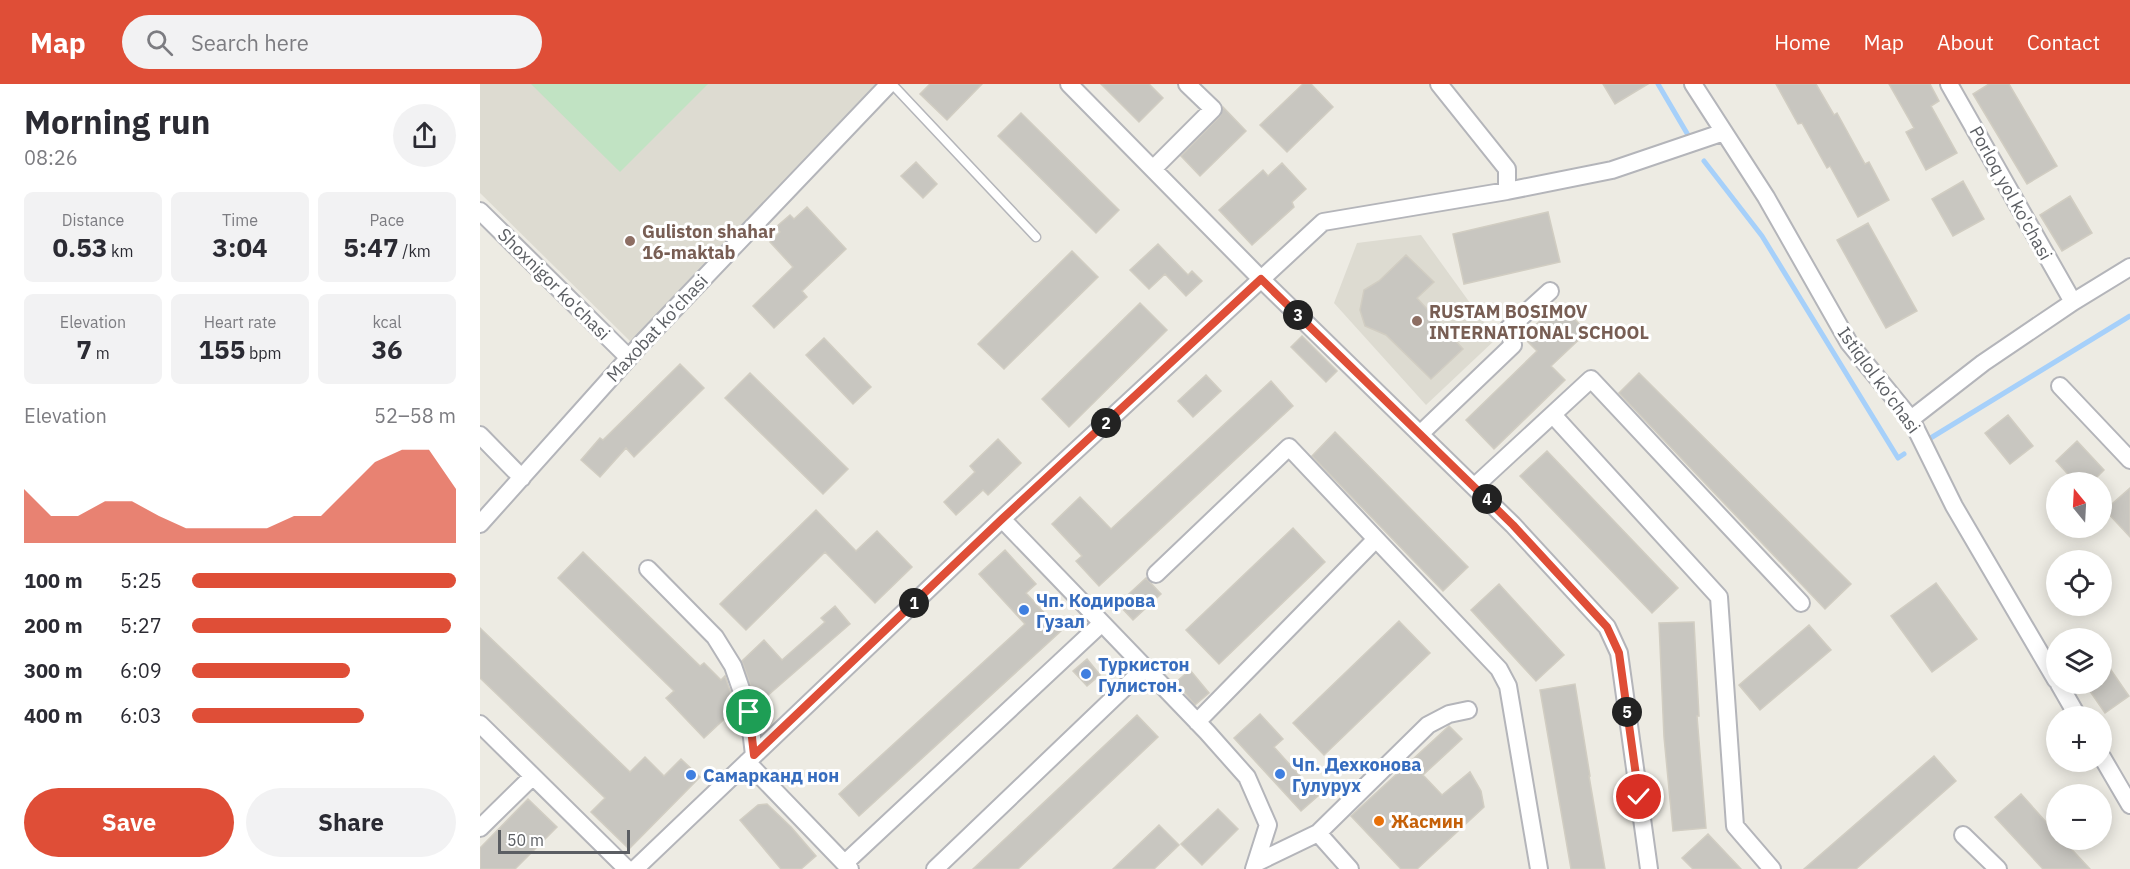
<!DOCTYPE html>
<html lang="en">
<head>
<meta charset="utf-8">
<style>
	body { margin:0; font-family:"IBM Plex Sans",sans-serif; background:#f2f2f3; color:#2b2b33; height:100vh; display:flex; flex-direction:column; font-size:22px; white-space:nowrap }
	* { box-sizing:border-box; margin:0 }
	p { font-size:20px; color:#7c7c81 }
	.icon { flex:none; width:33px; height:33px; fill:none; stroke:currentColor; stroke-width:2; stroke-linecap:round; stroke-linejoin:round }
	.map { position:relative; flex:1; overflow:hidden }
	.panel { display:flex; flex-direction:column; background:#fff; width:480px }
	.panel>* { flex:none }
	.needle { width:39px; rotate:342deg }
	.tools { position:absolute; left:1566px; top:388px; display:grid; gap:12px }
	.tools a { display:grid; place-items:center; width:66px; height:66px; border-radius:50%; background:#fff; box-shadow:0 3px 15px #0003; font-size:30px }
	.scale { position:absolute; left:18px; bottom:15px; width:132px; box-sizing:border-box; padding-left:6px; border:3px solid #5b5e63; border-top:0; font-size:16px; line-height:21px; white-space:nowrap; color:#5b5e63; -webkit-text-stroke:4px #fff; paint-order:stroke }
	.pin { position:absolute; display:grid; place-items:center; width:51px; height:51px; color:#fff; margin:-26px; border:3px solid #fff; border-radius:50%; box-shadow:0 2px 6px #0007 }
	.km { position:absolute; width:30px; height:30px; margin:-15px; border-radius:50%; background:#222; color:#fff; font-size:16px; line-height:30px; text-align:center }
	.round { display:grid; place-items:center; flex:none; width:63px; height:63px; border-radius:32px; background:#f2f2f3 }
	.headline { display:flex; align-items:center; justify-content:space-between; height:102px; padding:0 24px }
	h1 { font-size:33px; font-weight:700; line-height:45px }
	.figures { display:grid; grid-template-columns:repeat(3,1fr); gap:9px; height:102px; padding:6px 24px }
	.figures div { display:grid; align-content:center; border-radius:9px; background:#f2f2f3; text-align:center }
	.figures b { font-size:26px; font-weight:700 }
	.figures small { font-size:16px; font-weight:400 }
	.figures p { font-size:16px }
	.chart { height:168px; padding:12px 24px }
	.chart p { display:flex; justify-content:space-between }
	.chart svg { width:100%; height:108px; margin-top:6px; fill:#df4e37; opacity:.7 }
	.button { display:flex; gap:12px; margin-top:auto; padding:12px 24px }
	.button a { flex:1; height:69px; border-radius:36px; background:#df4e37; color:#fff; font-size:24px; font-weight:700; line-height:69px; text-align:center }
	.button a+a { background:#f2f2f3; color:#2b2b33 }
	ul { padding:0 24px; list-style:none; font-size:20px }
	li { display:grid; grid-template-columns:96px 72px 1fr; align-items:center; height:45px }
	li i { height:15px; border-radius:8px; background:#df4e37 }
	header { display:flex; align-items:center; gap:36px; box-sizing:border-box; height:84px; padding:0 30px; background:#df4e37; color:#fff }
	header strong { font-size:28px }
	nav { display:flex; gap:33px; margin-inline-start:auto; font-size:21px }
	.search { width:420px; height:54px; background:#f2f2f3; display:flex; align-items:center; gap:15px; box-sizing:border-box; padding:0 21px; border-radius:33px; color:#7c7c81; font-size:22px }
	main { display:flex; flex:1; min-height:0 }
	.map>svg:first-child { display:block }
</style>
</head>
<body>
<header>
<strong>Map</strong>
<div class="search"><svg class="icon" aria-label="search" viewBox="0 0 24 24"><circle cx="10" cy="10" r="6"/><path d="M15 15l6 6"/></svg>Search here</div>
<nav><a>Home</a><a>Map</a><a>About</a><a>Contact</a></nav>
</header>
<main>
<section class="panel">
<div class="headline"><div><h1>Morning run</h1><p>08:26</p></div><a class="round"><svg class="icon" aria-label="share" viewBox="0 0 24 24"><path d="M12 15V3M7 8l5-5 5 5M5 13v7h14v-7"/></svg></a></div>
<div class="figures">
<div><p>Distance</p><b>0.53<small> km</small></b></div>
<div><p>Time</p><b>3:04</b></div>
<div><p>Pace</p><b>5:47<small> /km</small></b></div>
</div>
<div class="figures">
<div><p>Elevation</p><b>7<small> m</small></b></div>
<div><p>Heart rate</p><b>155<small> bpm</small></b></div>
<div><p>kcal</p><b>36</b></div>
</div>
<div class="chart"><p><span>Elevation</span>52–58 m</p>
<svg viewBox="0 0 160 44" preserveAspectRatio="none"><path d="M0 44V22L10 33L20 33L30 27L40 27L50 33L60 38L70 38L80 38L90 38L100 33L110 33L120 22L130 11L140 6L150 6L160 22V44z"/></svg>
</div>
<ul>
<li><b>100 m</b>5:25<i style="width:100%"></i></li>
<li><b>200 m</b>5:27<i style="width:98%"></i></li>
<li><b>300 m</b>6:09<i style="width:60%"></i></li>
<li><b>400 m</b>6:03<i style="width:65%"></i></li>
</ul>
<div class="button"><a>Save</a><a>Share</a></div>
</section>
<div class="map">
<svg width="1650" height="785" viewBox="0 0 1650 785">
	<rect width="100%" height="100%" fill="#edebe3"/>
	<!-- education -->
	<path fill="#dddbd1" d="M 0,0 L 401,0 L 154,261 L 0,109 Z
		M 941,151 L 1016,255 L 946,321 L 854,219 L 877,159 Z"/>
	<!-- green -->
	<path fill="#c1e3c3" d="M 51,0 L 228,0 L 140,88 Z"/>
	<g fill="none" stroke-linecap="round" stroke-linejoin="round">
		<!-- stream -->
		<path stroke="#a6d0fa" stroke-width="5" d="M 1178,0 L 1208,51
			M 1224,77 L 1282,152 L 1418,374 L 1424,370
			M 1449,355 L 1650,232"/>
	</g>
	<!-- building -->
	<path fill="#c8c6c0" stroke="#d1cdc2" stroke-width="1.5" d="M 450,0 L 502,0 L 467,36 L 440,10 Z
		M 621,0 L 669,0 L 683,14 L 659,38 Z
		M 823,0 L 831,0 L 853,23 L 807,68 L 780,41 Z
		M 1123,0 L 1168,0 L 1135,20 Z
		M 1296,0 L 1336,0 L 1354,31 L 1357,29 L 1385,80 L 1389,78 L 1409,116 L 1378,133 L 1350,82 L 1347,84 L 1322,39 L 1318,40 Z
		M 1409,0 L 1450,0 L 1459,17 L 1451,22 L 1477,69 L 1446,86 L 1426,48 L 1434,44 Z
		M 1509,0 L 1529,0 L 1577,82 L 1547,100 L 1493,10 Z
		M 743,23 L 766,47 L 720,92 L 701,72 L 740,32 Z
		M 541,29 L 639,126 L 616,149 L 518,52 Z
		M 436,78 L 457,100 L 443,114 L 421,92 Z
		M 802,79 L 826,105 L 812,118 L 814,123 L 772,161 L 739,126 L 783,86 L 788,92 Z
		M 1483,97 L 1504,135 L 1473,152 L 1452,115 Z
		M 1590,112 L 1612,149 L 1582,167 L 1560,131 Z
		M 327,123 L 366,165 L 322,207 L 327,213 L 294,244 L 273,222 L 313,183 L 290,158 L 300,148 L 296,143 L 310,131 L 314,135 Z
		M 1068,128 L 1080,178 L 984,200 L 973,150 Z
		M 1388,139 L 1437,227 L 1406,244 L 1357,156 Z
		M 678,160 L 708,191 L 712,187 L 722,197 L 706,212 L 685,190 L 669,205 L 650,186 Z
		M 592,167 L 618,193 L 524,285 L 498,260 Z
		M 926,171 L 954,198 L 937,214 L 983,265 L 951,295 L 906,251 L 885,242 L 880,226 L 884,206 L 899,197 Z
		M 660,219 L 687,246 L 589,343 L 562,315 Z
		M 1079,219 L 1107,248 L 1071,282 L 1085,296 L 1014,365 L 986,336 L 1057,267 L 1043,253 Z
		M 822,252 L 857,287 L 846,298 L 811,263 Z
		M 344,254 L 391,303 L 373,320 L 326,271 Z
		M 200,280 L 224,304 L 154,373 L 146,364 L 120,393 L 101,376 L 120,354 L 123,356 Z
		M 270,289 L 368,385 L 343,410 L 245,314 Z
		M 1159,289 L 1371,500 L 1345,525 L 1139,309 Z
		M 726,291 L 741,307 L 713,333 L 698,317 Z
		M 791,297 L 813,322 L 619,502 L 596,477 L 602,472 L 572,440 L 600,413 L 631,445 Z
		M 1528,331 L 1553,362 L 1530,380 L 1505,349 Z
		M 855,348 L 988,483 L 963,507 L 832,372 Z
		M 518,355 L 541,379 L 508,411 L 503,406 L 476,431 L 464,418 L 495,388 L 490,382 Z
		M 1597,357 L 1624,386 L 1611,399 L 1596,399 L 1576,377 Z
		M 1067,367 L 1198,504 L 1172,529 L 1040,392 Z
		M 1650,404 L 1650,453 L 1625,426 Z
		M 336,426 L 376,467 L 397,447 L 432,483 L 395,519 L 345,468 L 266,546 L 240,520 Z
		M 813,444 L 845,478 L 739,580 L 706,546 Z
		M 525,466 L 556,500 L 546,509 L 581,547 L 379,732 L 359,710 L 545,540 L 499,490 Z
		M 103,468 L 220,582 L 224,579 L 241,596 L 245,592 L 256,624 L 224,654 L 186,614 L 194,607 L 78,494 Z
		M 666,494 L 681,510 L 653,536 L 638,520 Z
		M 1456,499 L 1497,555 L 1452,588 L 1411,532 Z
		M 1019,500 L 1084,571 L 1056,597 L 991,526 Z
		M 355,522 L 370,540 L 286,613 L 278,603 L 273,608 L 262,577 L 284,556 L 302,576 L 345,538 L 341,534 Z
		M 919,537 L 950,569 L 844,671 L 813,639 Z
		M 1214,538 L 1219,632 L 1217,632 L 1226,744 L 1193,747 L 1184,653 L 1179,539 Z
		M 1329,541 L 1351,566 L 1280,626 L 1259,601 Z
		M 0,544 L 150,688 L 165,673 L 184,692 L 201,675 L 220,693 L 149,765 L 111,728 L 125,714 L 0,594 Z
		M 1622,573 L 1649,612 L 1625,629 L 1605,600 L 1622,600 Z
		M 607,575 L 620,591 L 607,602 L 593,587 Z
		M 710,586 L 729,609 L 715,621 L 696,598 Z
		M 1095,600 L 1110,692 L 1109,692 L 1125,785 L 1091,785 L 1060,606 Z
		M 780,630 L 803,655 L 794,663 L 838,712 L 821,727 L 754,654 Z
		M 657,631 L 678,653 L 538,785 L 493,785 Z
		M 969,642 L 982,655 L 943,691 L 962,711 L 990,688 L 1001,707 L 1004,723 L 937,785 L 921,785 L 871,732 Z
		M 1454,672 L 1476,697 L 1376,785 L 1324,785 Z
		M 1541,710 L 1576,749 L 1576,756 L 1583,756 L 1610,785 L 1563,785 L 1515,733 Z
		M 48,715 L 77,743 L 35,785 L 0,785 L 0,764 Z
		M 287,720 L 311,743 L 336,772 L 321,785 L 301,785 L 260,736 L 278,721 Z
		M 738,725 L 758,745 L 722,781 L 701,760 Z
		M 679,741 L 699,761 L 674,785 L 633,785 Z
		M 1228,750 L 1261,785 L 1213,785 L 1202,774 Z"/>
	<g fill="none" stroke-linecap="round" stroke-linejoin="round">
		<!-- service casing -->
		<g stroke="#b4b5ba" stroke-width="11">
			<path id="service" d="M 412,0 L 556,153"/>
		</g>
		<!-- minor casing -->
		<g stroke="#b4b5ba" stroke-width="20">
			<path id="minor" d="M 589,0 L 781,195 L 1033,441 L 1127,543 L 1139,569 L 1169,785
				M 959,0 L 1027,85 L 1027,107
				M 1213,0 L 1286,113 L 1369,259 L 1431,335 L 1474,422 L 1576,596
				M 1469,0 L 1593,218
				M 673,85 L 733,25 L 707,0
				M 0,127 L 149,274
				M 1580,302 L 1650,376
				M 1073,331 L 1239,513 L 1255,742 L 1292,785
				M 1431,335 L 1503,279 L 1593,218 L 1650,183
				M 940,350 L 1033,261 L 1028,245 L 1070,207
				M 0,351 L 42,394
				M 994,403 L 1111,295 L 1321,519
				M 522,435 L 727,648 L 767,693 L 788,741 L 774,785
				M 0,440 L 162,259 L 409,0
				M 168,485 L 235,553 L 253,582 L 269,628 L 274,671
				M 676,490 L 809,363 L 1019,585 L 1028,602 L 1059,785
				M 1579,600 L 1598,633
				M 717,638 L 896,455
				M 0,640 L 147,785
				M 1622,673 L 1650,721
				M 267,678 L 370,785
				M 0,744 L 52,693
				M 838,749 L 870,785
				M 1483,751 L 1518,785
				M 365,779 L 622,539
				M 776,779 L 838,749 L 948,641 L 969,630 L 988,626
				M 155,785 L 522,435 L 843,138 L 1027,107 L 1132,86 L 1244,48
				M 455,785 L 665,584"/>
		</g>
		<!-- service -->
		<use href="#service" stroke="#fff" stroke-width="8"/>
		<!-- minor -->
		<use href="#minor" stroke="#fff" stroke-width="16"/>
	</g>
	<g fill="none" stroke-linecap="round" stroke-linejoin="round">
		<!-- route casing -->
		<g stroke="#fff" stroke-width="12">
			<path id="route" d="M 269,628 L 274,671 L 522,435 L 781,195 L 1033,441 L 1127,543 L 1139,569 L 1159,713"/>
		</g>
		<!-- route -->
		<use href="#route" stroke="#df4e37" stroke-width="8"/>
	</g>
	<!-- markers -->
	<g fill="#8d6e63" stroke="#fff" stroke-width="2">
		<circle cx="150" cy="157" r="6"/>
		<circle cx="937" cy="237" r="6"/>
	</g>
	<g fill="#3f7fe0" stroke="#fff" stroke-width="2">
		<circle cx="544" cy="526" r="6"/>
		<circle cx="606" cy="590" r="6"/>
		<circle cx="800" cy="690" r="6"/>
		<circle cx="211" cy="691" r="6"/>
	</g>
	<circle fill="#e8710a" stroke="#fff" stroke-width="2" cx="899" cy="737" r="6"/>
	<g text-anchor="middle" dominant-baseline="central" stroke-width="6" stroke-linejoin="round" paint-order="stroke">
		<!-- street labels -->
		<g font-size="18" fill="#5b5e63" stroke="#fff">
			<text transform="translate(1531 109) rotate(61)">Porloq yol ko'chasi</text>
			<text transform="translate(74 200) rotate(45)">Shoxnigor ko'chasi</text>
			<text transform="translate(177 244) rotate(-47)">Maxobat ko'chasi</text>
			<text transform="translate(1399 296) rotate(54)">Istiqlol ko'chasi</text>
		</g>
		<!-- education labels -->
		<g font-size="18" font-weight="bold" fill="#785e54" stroke="#fff" text-anchor="start">
			<text x="162" y="147">Guliston shahar<tspan x="162" dy="21">16-maktab</tspan></text>
			<text x="949" y="227">RUSTAM BOSIMOV<tspan x="949" dy="21">INTERNATIONAL SCHOOL</tspan></text>
		</g>
		<!-- shop labels -->
		<g font-size="18" font-weight="bold" fill="#366cbe" stroke="#fff" text-anchor="start">
			<text x="556" y="516">Чп. Кодирова<tspan x="556" dy="21">Гузал</tspan></text>
			<text x="618" y="580">Туркистон<tspan x="618" dy="21">Гулистон.</tspan></text>
			<text x="812" y="680">Чп. Дехконова<tspan x="812" dy="21">Гулурух</tspan></text>
			<text x="223" y="691">Самарканд нон</text>
		</g>
		<!-- food labels -->
		<g font-size="18" font-weight="bold" fill="#c56008" stroke="#fff" text-anchor="start">
			<text x="911" y="737">Жасмин</text>
		</g>
	</g>
</svg>
<div class="tools">
<a><svg class="needle" viewBox="-14 -14 28 28"><path d="M0-13l5 13h-10z" fill="#e53935"/><path d="M0 13l5-13h-10z" fill="#7c7c81"/></svg></a>
<a><svg class="icon" aria-label="locate" viewBox="0 0 24 24"><circle cx="12" cy="12" r="6"/><path d="M12 2v4M12 18v4M2 12h4M18 12h4"/></svg></a>
<a><svg class="icon" aria-label="layers" viewBox="0 0 24 24"><path d="M12 4l9 5-9 5-9-5zM3 14l9 5 9-5"/></svg></a>
<a>+</a>
<a>−</a>
</div>
<div class="scale">50 m</div>
<div class="pin" style="left:269px;top:628px;background:#1e9e55"><svg class="icon" aria-label="arrive" viewBox="0 0 24 24"><path d="M6 21V4h12l-3 4 3 4H6"/></svg></div>
<div class="pin" style="left:1159px;top:713px;background:#d93025"><svg class="icon" aria-label="check" viewBox="0 0 24 24"><path d="M5 12l5 5 9-10"/></svg></div>
<b class="km" style="left:434px;top:519px">1</b>
<b class="km" style="left:626px;top:339px">2</b>
<b class="km" style="left:818px;top:231px">3</b>
<b class="km" style="left:1007px;top:415px">4</b>
<b class="km" style="left:1147px;top:628px">5</b>
</div>
</main>
</body>
</html>
